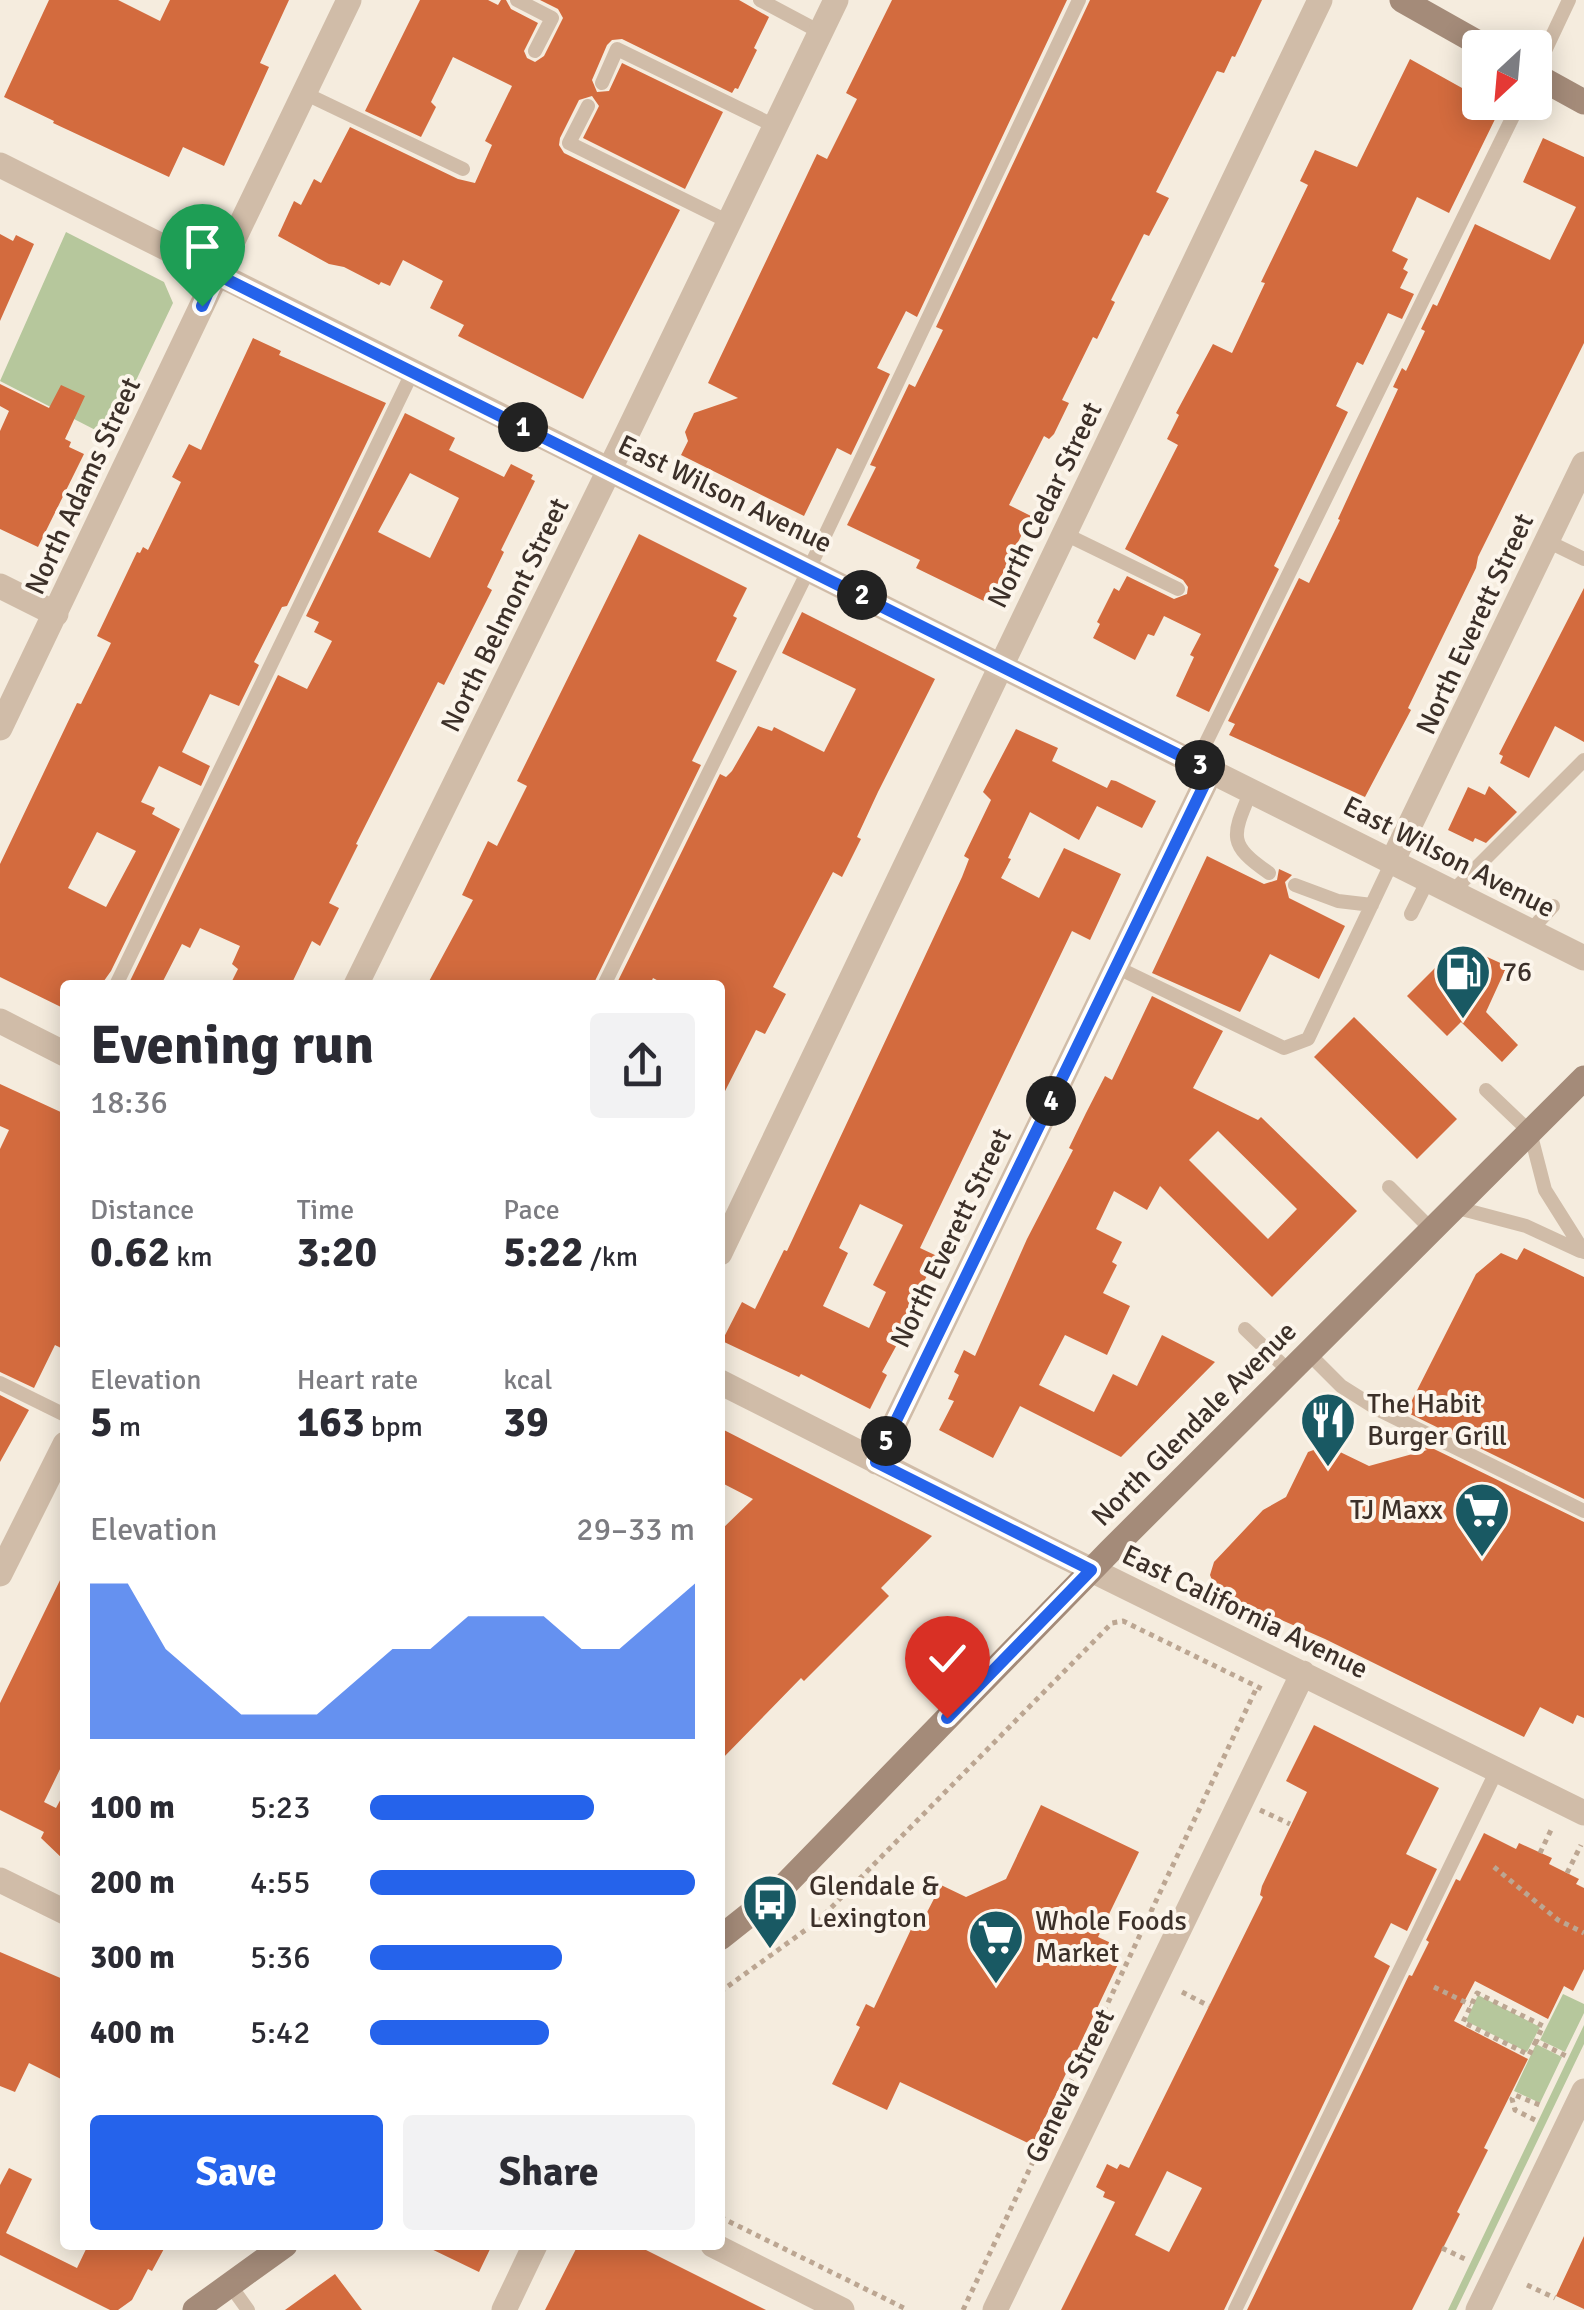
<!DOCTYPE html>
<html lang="en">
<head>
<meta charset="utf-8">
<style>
	body { margin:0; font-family:Signika,sans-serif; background:#f2f2f3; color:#2b2b33; height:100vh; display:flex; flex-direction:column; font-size:38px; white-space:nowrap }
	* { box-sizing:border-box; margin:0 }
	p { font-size:32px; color:#7c7c81 }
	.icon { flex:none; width:55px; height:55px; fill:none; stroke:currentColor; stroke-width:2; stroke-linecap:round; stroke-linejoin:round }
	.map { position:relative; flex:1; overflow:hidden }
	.details { position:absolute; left:60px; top:980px; width:665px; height:1270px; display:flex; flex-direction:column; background:#fff; border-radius:10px; box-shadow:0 5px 25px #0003 }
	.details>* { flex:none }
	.needle { width:65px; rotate:206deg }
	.tools { position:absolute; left:1462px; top:30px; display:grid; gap:20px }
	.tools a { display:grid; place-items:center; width:90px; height:90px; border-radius:10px; background:#fff; box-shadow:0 5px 25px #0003; font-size:50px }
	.pin { position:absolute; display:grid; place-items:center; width:85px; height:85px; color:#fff; margin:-102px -42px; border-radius:50% 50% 50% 0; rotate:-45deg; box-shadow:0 0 10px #0007 }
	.pin .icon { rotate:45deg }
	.km { position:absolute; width:50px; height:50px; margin:-25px; border-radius:50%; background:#222; color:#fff; font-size:28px; line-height:50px; text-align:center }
	.round { display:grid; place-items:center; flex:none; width:105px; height:105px; border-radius:10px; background:#f2f2f3 }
	.headline { display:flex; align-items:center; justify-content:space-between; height:170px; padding:0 30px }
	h1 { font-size:55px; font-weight:700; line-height:75px }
	.metrics { display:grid; grid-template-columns:repeat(3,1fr); gap:15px; height:170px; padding:10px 30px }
	.metrics div { display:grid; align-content:center }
	.metrics b { font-size:42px; font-weight:700 }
	.metrics small { font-size:28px; font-weight:400 }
	.metrics p { font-size:28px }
	.chart { height:280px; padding:20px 30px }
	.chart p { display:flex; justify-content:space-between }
	.chart svg { width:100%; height:180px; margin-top:10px; fill:#2563eb; opacity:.7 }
	.cta { display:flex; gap:20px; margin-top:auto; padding:20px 30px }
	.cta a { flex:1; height:115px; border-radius:10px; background:#2563eb; color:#fff; font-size:40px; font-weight:700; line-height:115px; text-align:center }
	.cta a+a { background:#f2f2f3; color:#2b2b33 }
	ul { padding:0 30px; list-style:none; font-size:32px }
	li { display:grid; grid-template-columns:160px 120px 1fr; align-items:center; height:75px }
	li i { height:25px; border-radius:12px; background:#2563eb }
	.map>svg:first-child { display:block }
</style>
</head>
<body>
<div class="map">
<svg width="1584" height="2310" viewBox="0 0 1584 2310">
	<rect width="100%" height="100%" fill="#f5ecde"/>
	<!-- green -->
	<path fill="#b6c79c" d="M 66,232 L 164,282 L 173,303 L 109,437 L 0,381 Z
		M 1563,1994 L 1584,2004 L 1584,2013 L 1565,2052 L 1540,2040 Z
		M 1478,1995 L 1540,2027 L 1527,2052 L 1466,2021 Z
		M 1584,2025 L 1584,2044 L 1456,2310 L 1448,2310 Z
		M 1536,2044 L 1562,2057 L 1540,2103 L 1514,2091 Z"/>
	<!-- building -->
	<path fill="#d36b3e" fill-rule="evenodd" d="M 49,0 L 118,0 L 160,21 L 170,0 L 289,0 L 260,63 L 269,67 L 224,166 L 183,147 L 169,177 L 53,123 L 54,121 L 4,97 Z
		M 420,0 L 488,0 L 498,5 L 501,0 L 506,0 L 511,9 L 538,23 L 524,51 L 527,58 L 535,62 L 544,56 L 563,18 L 558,9 L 540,0 L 739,0 L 769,17 L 754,48 L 757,50 L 738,89 L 735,88 L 732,93 L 622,39 L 612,40 L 607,45 L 592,80 L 597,92 L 609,91 L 622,63 L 723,112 L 685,189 L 583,138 L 599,106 L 592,96 L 579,100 L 560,138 L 559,145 L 564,153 L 680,210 L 583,399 L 458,336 L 464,325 L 430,308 L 443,281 L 403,260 L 390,286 L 381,282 L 379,285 L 344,267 L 329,264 L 278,236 L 294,201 L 301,205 L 314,179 L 321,183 L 350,127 L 458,179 L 475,183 L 492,145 L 485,141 L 512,86 L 453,57 L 431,102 L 436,107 L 421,137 L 365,111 Z
		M 892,0 L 1067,0 L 917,317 L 906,311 L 877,368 L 890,374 L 851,455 L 837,448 L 804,516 L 681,455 L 688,441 L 685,432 L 694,413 L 738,398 L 708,383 L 817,154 L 827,159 L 857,99 L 846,93 Z
		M 1090,0 L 1262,0 L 1235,57 L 1232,56 L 1224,73 L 1217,71 L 1156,192 L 1169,198 L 1149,236 L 1144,234 L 1111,300 L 1115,302 L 1097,339 L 1093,337 L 1062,400 L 1069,403 L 1054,434 L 1049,439 L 1044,436 L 1009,505 L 1031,516 L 988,603 L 916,568 L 920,560 L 847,525 L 876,467 L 870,465 L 909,384 L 915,387 L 943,330 L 936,327 Z
		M 1410,59 L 1480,98 L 1480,102 L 1500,109 L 1449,213 L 1417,197 L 1392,251 L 1408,259 L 1403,269 L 1408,272 L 1400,288 L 1414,294 L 1402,319 L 1388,313 L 1363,365 L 1357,362 L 1336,406 L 1348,412 L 1274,566 L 1279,569 L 1209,712 L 1176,696 L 1194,657 L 1190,655 L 1201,634 L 1164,616 L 1154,636 L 1148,634 L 1135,660 L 1093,638 L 1100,624 L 1097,622 L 1114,588 L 1119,591 L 1127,576 L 1174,599 L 1187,594 L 1188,587 L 1183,580 L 1125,549 L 1178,445 L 1167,439 L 1179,415 L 1176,413 L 1213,344 L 1232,353 L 1265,283 L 1261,282 L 1308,185 L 1300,181 L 1315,150 L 1357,167 Z
		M 1543,138 L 1584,157 L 1584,343 L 1478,557 L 1476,568 L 1408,708 L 1411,710 L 1365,797 L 1229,735 L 1235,724 L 1228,721 L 1299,578 L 1309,583 L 1340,520 L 1338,519 L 1398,389 L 1393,387 L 1402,368 L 1406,371 L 1425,331 L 1421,329 L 1433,304 L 1437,306 L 1475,224 L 1550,260 L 1576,207 L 1523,182 Z
		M 0,234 L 13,241 L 16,235 L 34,244 L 0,321 Z
		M 253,338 L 281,351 L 279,355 L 386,403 L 287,606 L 282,607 L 254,662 L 259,665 L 239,706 L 210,694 L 182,752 L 210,766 L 201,786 L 159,766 L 141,802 L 155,808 L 152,814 L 180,829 L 111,971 L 101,985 L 65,985 L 65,1009 L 0,977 L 0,864 L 77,703 L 81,704 L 111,643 L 97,636 L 137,552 L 140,553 L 143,547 L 148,550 L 181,482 L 172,477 L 189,444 L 201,450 ZM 97,832 L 136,851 L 106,907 L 68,888 Z
		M 0,384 L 49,408 L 61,385 L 85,396 L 65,439 L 71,442 L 69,447 L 84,454 L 38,547 L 0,529 L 0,431 L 9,411 L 0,406 Z
		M 405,413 L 455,438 L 449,450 L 504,477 L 511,464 L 533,475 L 531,479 L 535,481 L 501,550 L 504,552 L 487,587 L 492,590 L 444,685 L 438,682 L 356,844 L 358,845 L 329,903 L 339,908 L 320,946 L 312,941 L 291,985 L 230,985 L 238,969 L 232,964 L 240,946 L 200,928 L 190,948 L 182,944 L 161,985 L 137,985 L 130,981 L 278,675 L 307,689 L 332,641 L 314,632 L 319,622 L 306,616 ZM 410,473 L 459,498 L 430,558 L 378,532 Z
		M 639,534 L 747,588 L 733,616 L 737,618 L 716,661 L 737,671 L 692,761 L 701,765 L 593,985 L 427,985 L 473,900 L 462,895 L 488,841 L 497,846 L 527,786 L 517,781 Z
		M 1584,588 L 1584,742 L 1555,726 L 1529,778 L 1500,763 L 1503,756 L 1499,754 Z
		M 802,612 L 935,679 L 878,792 L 857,837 L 861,839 L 842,877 L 833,872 L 773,987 L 786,994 L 765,1034 L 756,1030 L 720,1101 L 720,985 L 666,985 L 653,978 L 650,985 L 616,985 L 720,774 L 726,777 L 732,771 L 758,726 L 772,731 L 774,727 L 824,752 L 856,689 L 782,653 Z
		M 1016,729 L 1058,748 L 1052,761 L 1107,788 L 1111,780 L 1116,781 L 1156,801 L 1142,828 L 1097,806 L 1079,840 L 1030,812 L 1008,858 L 1011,859 L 1001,878 L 1039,898 L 1064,848 L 1121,874 L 1090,940 L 1072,931 L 920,1248 L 937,1256 L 910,1309 L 914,1310 L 900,1339 L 882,1372 L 887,1375 L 870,1409 L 801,1374 L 799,1377 L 722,1341 L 742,1302 L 755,1309 L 784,1250 L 787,1251 L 962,877 L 969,859 L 964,856 L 991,800 L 983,792 ZM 860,1204 L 903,1225 L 873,1285 L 886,1292 L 869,1328 L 823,1306 L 848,1253 L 839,1248 Z
		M 1489,786 L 1517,812 L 1486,843 L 1475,838 L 1473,842 L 1448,830 L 1468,787 L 1485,795 Z
		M 1207,856 L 1264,884 L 1277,880 L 1279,869 L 1292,875 L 1285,882 L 1289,898 L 1345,926 L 1319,979 L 1270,954 L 1240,1012 L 1152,973 Z
		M 1485,956 L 1507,966 L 1486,1012 L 1518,1045 L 1502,1062 L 1461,1022 L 1447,1036 L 1407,996 L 1436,967 L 1447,977 L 1456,968 L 1472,984 Z
		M 1152,996 L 1223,1031 L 1193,1088 L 1258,1120 L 1261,1117 L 1357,1211 L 1272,1297 L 1160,1186 L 1147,1210 L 1114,1191 L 1096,1229 L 1122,1242 L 1112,1262 L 1117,1265 L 1103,1293 L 1130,1306 L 1107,1355 L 1065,1335 L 1039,1385 L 1094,1412 L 1113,1374 L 1137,1386 L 1162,1335 L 1215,1362 L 1121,1457 L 1020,1406 L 993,1458 L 939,1430 L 954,1401 L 948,1399 L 959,1375 L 954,1372 L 964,1350 L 975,1356 L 1027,1239 L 1073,1150 L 1069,1148 L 1086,1113 L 1105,1076 L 1112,1080 ZM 1218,1131 L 1297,1209 L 1268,1239 L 1189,1160 Z
		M 1354,1017 L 1457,1119 L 1417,1159 L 1314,1057 Z
		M 0,1084 L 65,1114 L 65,1350 L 55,1345 L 34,1388 L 0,1372 L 0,1149 L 9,1130 L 0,1126 Z
		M 1524,1248 L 1584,1277 L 1584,1499 L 1406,1412 L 1476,1274 L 1501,1253 L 1517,1260 Z
		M 0,1395 L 29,1410 L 0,1462 Z
		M 720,1428 L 932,1536 L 881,1588 L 889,1596 L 804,1681 L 801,1678 L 720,1761 L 720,1531 L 753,1499 L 720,1482 Z
		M 1397,1431 L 1584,1522 L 1584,1718 L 1577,1715 L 1573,1724 L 1540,1707 L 1524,1737 L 1325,1639 L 1226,1596 L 1215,1588 L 1210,1575 L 1214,1562 L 1263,1510 L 1286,1497 L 1308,1452 L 1336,1442 L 1338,1451 L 1369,1466 L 1427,1450 L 1395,1434 Z
		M 65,1570 L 65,1759 L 44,1802 L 56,1808 L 65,1791 L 65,1861 L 41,1838 L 44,1832 L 0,1810 L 0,1703 Z
		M 1314,1725 L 1439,1788 L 1406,1854 L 1437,1869 L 1407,1931 L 1391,1923 L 1374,1957 L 1390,1966 L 1224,2310 L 1061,2310 L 1115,2202 L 1103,2197 L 1105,2192 L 1096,2187 L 1107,2164 L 1117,2169 L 1120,2164 L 1129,2168 L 1263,1897 L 1260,1895 L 1262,1886 L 1307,1792 L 1286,1781 ZM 1167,2171 L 1202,2188 L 1169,2252 L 1135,2235 Z
		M 1041,1805 L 1139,1852 L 1098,1937 L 1111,1943 L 1106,1954 L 1120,1960 L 1032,2145 L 900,2082 L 887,2110 L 832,2084 L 860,2027 L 856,2025 L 866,2004 L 874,2008 L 914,1923 L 920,1926 L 941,1885 L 966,1897 L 1006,1879 Z
		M 1484,1833 L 1516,1849 L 1519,1843 L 1552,1858 L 1549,1864 L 1579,1879 L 1576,1884 L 1584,1888 L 1584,1969 L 1573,1991 L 1564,1986 L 1548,2019 L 1475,1981 L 1454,2021 L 1528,2059 L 1484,2148 L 1488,2150 L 1457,2212 L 1460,2214 L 1412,2310 L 1247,2310 L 1409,1975 L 1412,1976 L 1429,1942 L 1426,1940 L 1456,1879 L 1460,1881 Z
		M 0,1952 L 65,1980 L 65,2081 L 29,2063 L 15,2092 L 0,2086 Z
		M 9,2168 L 32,2179 L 6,2233 L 77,2268 L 88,2245 L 166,2245 L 152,2271 L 148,2269 L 132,2300 L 118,2310 L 110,2310 L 0,2255 L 0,2185 Z
		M 1584,2236 L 1584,2309 L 1556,2296 Z
		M 423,2245 L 492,2245 L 479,2272 Z
		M 578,2245 L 636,2245 L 766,2310 L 545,2310 Z
		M 335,2274 L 362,2310 L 285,2310 Z"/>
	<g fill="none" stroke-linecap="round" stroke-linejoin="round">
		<!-- path -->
		<path stroke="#bca692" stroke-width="5" stroke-dasharray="5 5" stroke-linecap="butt" d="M 1260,1810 L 1290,1824
			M 1540,1853 L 1551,1830
			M 1494,1867 L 1558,1920 L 1584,1933
			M 1567,1873 L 1581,1845
			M 1434,1987 L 1471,2005
			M 720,1992 L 818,1921 L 1112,1623 L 1123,1621 L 1262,1689
			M 1182,1992 L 1209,2006
			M 1536,2041 L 1529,2055 L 1463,2022 L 1477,1993 L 1543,2026 L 1536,2041 L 1566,2056
			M 1535,2120 L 1515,2110 L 1512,2099 L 1515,2095 L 1542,2106
			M 720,2217 L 908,2310
			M 1442,2248 L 1467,2260
			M 1527,2285 L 1555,2298
			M 963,2310 L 1256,1689"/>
		<!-- service -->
		<path stroke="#d0bca8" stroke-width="14" d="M 517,0 L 552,18 L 535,51
			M 760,0 L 820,32
			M 1535,72 L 1569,0
			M 602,83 L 617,49 L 775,126
			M 304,93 L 463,169
			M 588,106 L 569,143 L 729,222
			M 1065,534 L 1178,589
			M 1547,541 L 1584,559
			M 1196,763 L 1520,102
			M 1251,791 C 1232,836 1227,844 1269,873
			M 1295,885 L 1338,901 L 1372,905
			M 1452,892 L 1584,760
			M 1411,914 L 1428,880
			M 1530,931 L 1553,906
			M 1116,967 L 1284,1048 L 1308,1039 L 1392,862
			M 116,985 L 413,371
			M 604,985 L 809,569 L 1079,0
			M 1486,1090 L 1530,1132 L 1545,1190 L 1584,1252
			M 1389,1187 L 1431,1229
			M 1454,1207 L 1526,1226 L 1580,1251
			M 1245,1329 L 1289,1371
			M 1307,1352 L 1341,1386 L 1379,1410 L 1584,1511
			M 0,1383 L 65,1415
			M 230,2285 L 248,2310
			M 1235,2310 L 1497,1770"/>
		<!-- minor -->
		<path stroke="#d0bca8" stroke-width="25" d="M 0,586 L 56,614
			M 0,728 L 217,274
			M 1392,862 L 1584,464
			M 356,985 L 625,438 L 836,0
			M 0,1021 L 65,1054
			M 720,1253 L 1320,0
			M 720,1382 L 1047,1548 L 1584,1813
			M 876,1462 L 1211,771
			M 0,1574 L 65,1444
			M 0,1880 L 65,1912
			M 713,2245 L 842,2310
			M 504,2310 L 535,2245
			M 995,2310 L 1303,1673
			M 1478,2310 L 1584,2091"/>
		<!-- tertiary -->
		<path stroke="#d0bca8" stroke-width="25" d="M 0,165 L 1584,958
			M 217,274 L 349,0"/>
		<!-- secondary -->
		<path stroke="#a48b79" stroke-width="25" d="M 1402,0 L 1487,48
			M 1535,75 L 1584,102
			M 720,1938 L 779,1891 L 1110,1551 L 1584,1078
			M 195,2310 L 285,2245"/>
	</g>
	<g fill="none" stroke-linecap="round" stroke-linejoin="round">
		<!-- route casing -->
		<g stroke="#fff" stroke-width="20">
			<path id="route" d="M 202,306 L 216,274 L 1211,771 L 876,1462 L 1091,1570 L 947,1718"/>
		</g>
		<!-- route -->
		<use href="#route" stroke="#2563eb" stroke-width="12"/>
	</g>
	<!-- icons -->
	<defs>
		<g id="fuel-pin" transform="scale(2.875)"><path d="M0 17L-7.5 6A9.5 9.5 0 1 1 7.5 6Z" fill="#195963" stroke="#fcf5eb"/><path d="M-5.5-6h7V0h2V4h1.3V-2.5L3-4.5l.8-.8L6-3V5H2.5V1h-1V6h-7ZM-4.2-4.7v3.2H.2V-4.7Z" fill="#fff"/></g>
		<g id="restaurant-pin" transform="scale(2.875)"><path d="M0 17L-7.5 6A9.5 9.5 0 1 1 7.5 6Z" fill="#195963" stroke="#fcf5eb"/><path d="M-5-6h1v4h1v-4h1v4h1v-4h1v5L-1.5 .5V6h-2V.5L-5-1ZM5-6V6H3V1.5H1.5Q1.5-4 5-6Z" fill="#fff"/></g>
		<g id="supermarket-pin" transform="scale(2.875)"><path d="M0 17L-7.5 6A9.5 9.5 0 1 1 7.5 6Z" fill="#195963" stroke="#fcf5eb"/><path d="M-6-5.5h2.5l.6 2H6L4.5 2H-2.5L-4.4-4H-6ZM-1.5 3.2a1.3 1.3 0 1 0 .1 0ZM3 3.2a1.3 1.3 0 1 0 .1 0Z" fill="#fff"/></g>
		<g id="bus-pin" transform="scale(2.875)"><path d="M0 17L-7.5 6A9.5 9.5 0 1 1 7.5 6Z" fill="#195963" stroke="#fcf5eb"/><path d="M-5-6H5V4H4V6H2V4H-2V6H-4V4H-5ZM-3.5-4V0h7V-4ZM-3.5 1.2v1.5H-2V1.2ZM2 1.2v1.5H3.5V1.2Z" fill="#fff"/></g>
	</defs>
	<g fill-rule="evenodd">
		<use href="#fuel-pin" x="1463" y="972"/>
		<use href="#restaurant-pin" x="1328" y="1420"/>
		<use href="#supermarket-pin" x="1482" y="1510"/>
		<use href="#bus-pin" x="770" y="1902"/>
		<use href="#supermarket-pin" x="996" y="1937"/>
	</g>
	<g text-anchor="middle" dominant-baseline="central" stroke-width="8" stroke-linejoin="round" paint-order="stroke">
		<!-- street labels -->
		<g font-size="28" fill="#3c3029" stroke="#fcf5eb">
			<text transform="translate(83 486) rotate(-65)">North Adams Street</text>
			<text transform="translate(725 494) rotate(26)">East Wilson Avenue</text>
			<text transform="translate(1045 505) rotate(-64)">North Cedar Street</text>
			<text transform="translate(505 615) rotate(-64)">North Belmont Street</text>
			<text transform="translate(1475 624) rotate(-65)">North Everett Street</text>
			<text transform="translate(1449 857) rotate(27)">East Wilson Avenue</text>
			<text transform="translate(951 1238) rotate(-64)">North Everett Street</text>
			<text transform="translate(1194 1424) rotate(-45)">North Glendale Avenue</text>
			<text transform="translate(1245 1612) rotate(26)">East California Avenue</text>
			<text transform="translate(1070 2086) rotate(-64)">Geneva Street</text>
		</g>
		<!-- poi labels -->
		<g font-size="28" fill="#3c3029" stroke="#fcf5eb" text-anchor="start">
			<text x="1502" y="972">76</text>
			<text x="1367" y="1404">The Habit<tspan x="1367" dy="32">Burger Grill</tspan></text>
			<text x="1443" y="1510" text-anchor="end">TJ Maxx</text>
			<text x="809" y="1886">Glendale &amp;<tspan x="809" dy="32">Lexington</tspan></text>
			<text x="1035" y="1921">Whole Foods<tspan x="1035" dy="32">Market</tspan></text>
		</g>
	</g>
</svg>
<div class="tools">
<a><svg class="needle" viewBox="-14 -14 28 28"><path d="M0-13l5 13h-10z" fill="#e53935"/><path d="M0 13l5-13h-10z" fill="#7c7c81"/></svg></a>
</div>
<div class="pin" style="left:202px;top:306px;background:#1e9e55"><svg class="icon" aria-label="arrive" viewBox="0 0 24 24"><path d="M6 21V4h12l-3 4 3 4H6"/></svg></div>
<div class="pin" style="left:947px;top:1718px;background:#d93025"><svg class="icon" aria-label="check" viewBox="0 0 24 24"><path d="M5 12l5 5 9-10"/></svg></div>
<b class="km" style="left:523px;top:427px">1</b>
<b class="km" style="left:862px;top:595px">2</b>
<b class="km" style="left:1200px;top:765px">3</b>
<b class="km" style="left:1051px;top:1101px">4</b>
<b class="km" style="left:886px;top:1441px">5</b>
<section class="details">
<div class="headline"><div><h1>Evening run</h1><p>18:36</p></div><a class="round"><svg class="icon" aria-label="share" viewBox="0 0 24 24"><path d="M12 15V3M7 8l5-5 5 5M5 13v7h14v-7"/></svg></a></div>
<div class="metrics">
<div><p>Distance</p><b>0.62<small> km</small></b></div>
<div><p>Time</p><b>3:20</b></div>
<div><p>Pace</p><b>5:22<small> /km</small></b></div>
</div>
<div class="metrics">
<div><p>Elevation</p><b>5<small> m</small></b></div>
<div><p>Heart rate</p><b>163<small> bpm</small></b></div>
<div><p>kcal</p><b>39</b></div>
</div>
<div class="chart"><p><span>Elevation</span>29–33 m</p>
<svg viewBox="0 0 160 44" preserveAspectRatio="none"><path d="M0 44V6L10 6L20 22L30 30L40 38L50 38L60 38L70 30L80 22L90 22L100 14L110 14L120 14L130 22L140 22L150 14L160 6V44z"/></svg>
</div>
<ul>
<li><b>100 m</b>5:23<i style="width:69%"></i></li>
<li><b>200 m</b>4:55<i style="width:100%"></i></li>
<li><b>300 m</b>5:36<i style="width:59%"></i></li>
<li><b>400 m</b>5:42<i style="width:55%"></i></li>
</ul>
<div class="cta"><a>Save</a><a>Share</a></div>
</section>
</div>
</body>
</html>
